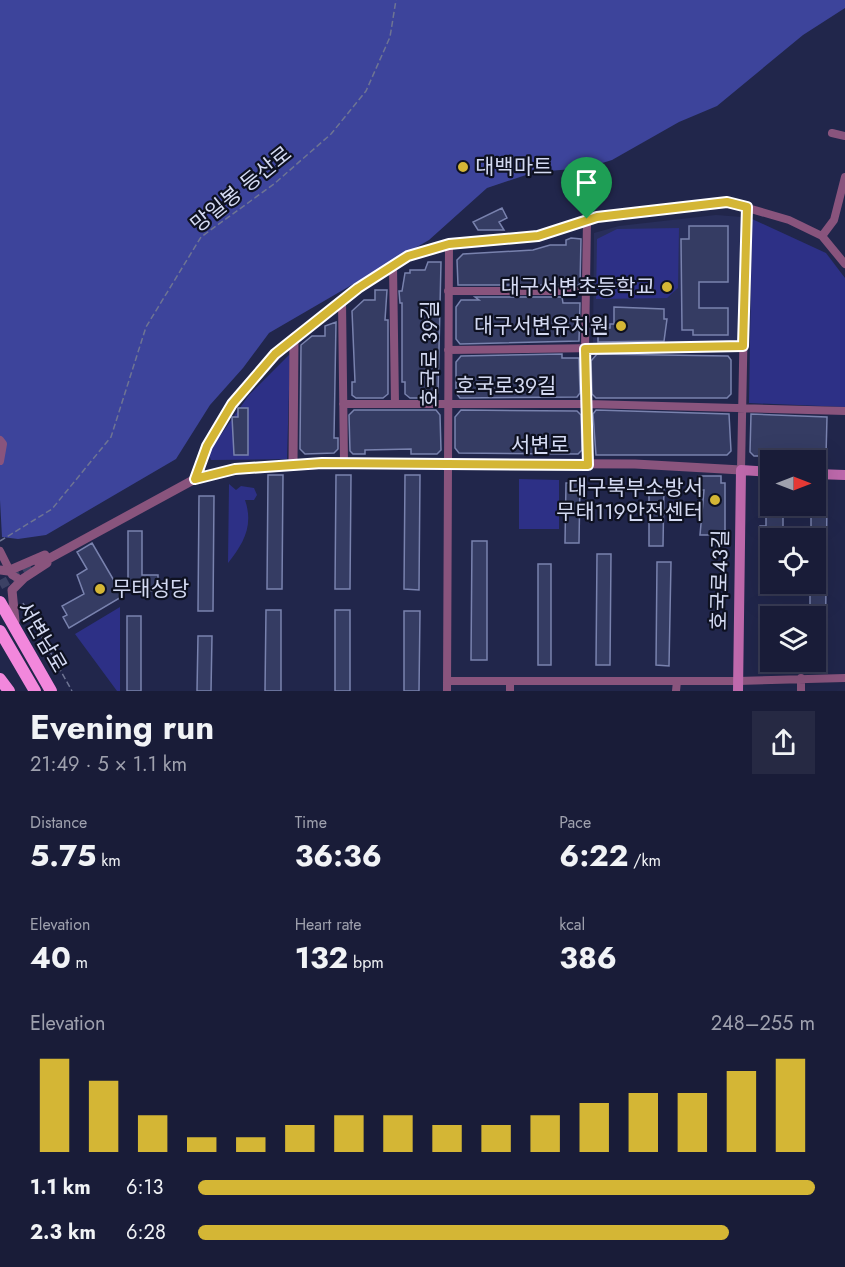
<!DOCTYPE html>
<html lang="en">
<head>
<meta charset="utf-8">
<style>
	body { margin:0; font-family:Jost,"Noto Sans KR",sans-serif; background:#262943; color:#f1f3f6; height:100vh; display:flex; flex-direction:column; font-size:22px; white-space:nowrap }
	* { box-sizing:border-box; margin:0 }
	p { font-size:20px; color:#9fa1ae }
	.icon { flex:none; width:33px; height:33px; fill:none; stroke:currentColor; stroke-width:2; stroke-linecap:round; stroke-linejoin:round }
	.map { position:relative; height:691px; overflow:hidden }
	.side { display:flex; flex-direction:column; background:#191c38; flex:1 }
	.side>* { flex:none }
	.needle { width:39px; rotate:90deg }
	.fabs { position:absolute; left:760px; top:450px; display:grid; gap:12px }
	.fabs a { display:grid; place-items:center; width:66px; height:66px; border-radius:0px; background:#191c38; box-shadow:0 6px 24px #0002,0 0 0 2px #373a53; font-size:30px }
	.pin { position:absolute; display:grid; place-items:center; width:51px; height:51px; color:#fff; margin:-62px -26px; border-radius:50% 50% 50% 0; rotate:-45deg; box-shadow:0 0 6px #0007 }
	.pin .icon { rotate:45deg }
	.round { display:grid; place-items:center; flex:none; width:63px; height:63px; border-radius:0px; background:#262943 }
	.summary { display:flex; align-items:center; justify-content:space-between; height:102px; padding:0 30px }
	h1 { font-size:33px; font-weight:700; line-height:45px }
	.metrics { display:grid; grid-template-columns:repeat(3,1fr); gap:9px; height:102px; padding:6px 30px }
	.metrics div { display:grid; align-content:center }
	.metrics b { font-size:30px; font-weight:700 }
	.metrics small { font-size:16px; font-weight:400 }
	.metrics p { font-size:16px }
	.chart { height:168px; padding:12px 30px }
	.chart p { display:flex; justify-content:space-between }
	.chart svg { width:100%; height:108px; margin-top:6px; stroke:#d4b635; stroke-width:6 }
	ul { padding:0 30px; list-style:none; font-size:20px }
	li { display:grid; grid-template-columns:96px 72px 1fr; align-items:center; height:45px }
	li i { height:15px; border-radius:8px; background:#d4b635 }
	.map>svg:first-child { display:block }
</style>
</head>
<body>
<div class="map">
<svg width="845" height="691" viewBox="0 0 845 691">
	<rect width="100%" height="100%" fill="#21264b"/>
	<!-- built -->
	<path fill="#282e5a" d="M 716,215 L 742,217 L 739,342 L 593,344 L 594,233 L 619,226 Z"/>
	<!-- green -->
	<path fill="#2d3086" d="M 752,219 L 826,253 L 845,278 L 845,407 L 749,403 Z
		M 679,228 L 678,288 L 667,298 L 596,299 L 597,239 L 617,229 Z
		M 290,354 L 287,459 L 211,460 L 208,453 L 249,395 Z
		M 519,479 L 559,480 L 559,529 L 519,529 Z
		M 229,484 L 236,490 L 241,486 L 254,488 L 257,495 L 254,500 L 245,500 C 254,526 243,544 228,563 Z
		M 120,607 L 120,691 L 117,691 L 75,634 Z"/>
	<!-- forest -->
	<path fill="#3d449b" d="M 0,0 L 845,0 L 845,8 L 803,35 L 717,106 L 679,122 L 612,160 L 586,168 L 535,172 L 487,188 L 429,240 L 269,333 L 243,368 L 210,405 L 176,459 L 46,535 L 18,539 L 2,537 L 0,500 Z"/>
	<!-- building -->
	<path fill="#353c63" stroke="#7982ae" stroke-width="1.5" d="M 502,208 L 507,218 L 499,222 L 504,230 L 478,230 L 473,222 Z
		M 689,226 L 728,226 L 728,282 L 699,282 L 699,308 L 728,308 L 728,335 L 693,335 L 693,330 L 682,330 L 681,239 L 689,239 Z
		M 571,238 L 581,239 L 580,285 L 458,285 L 457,260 L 463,254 L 533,250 L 550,245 L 566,245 L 566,240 Z
		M 428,262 L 441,262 L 438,393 L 433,398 L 410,398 L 405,394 L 405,382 L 402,382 L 402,303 L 400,303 L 399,291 L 402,291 L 405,273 L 410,273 L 410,270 L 425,270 Z
		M 375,290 L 387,290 L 385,320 L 388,320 L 388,394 L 383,398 L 356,398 L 352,395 L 352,382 L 355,382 L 352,311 L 364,300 L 375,300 Z
		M 475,297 L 562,297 L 563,303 L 580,303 L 579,341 L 460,344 L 456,339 L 456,307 L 461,300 L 479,300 Z
		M 614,307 L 664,309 L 664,319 L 667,319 L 664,341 L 598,342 L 598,328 L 610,328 L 610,324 L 614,324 Z
		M 336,322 L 334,438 L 338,438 L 338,449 L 334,453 L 305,454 L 300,449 L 301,345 L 312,336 L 325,336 L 325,326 Z
		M 562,354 L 562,358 L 579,358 L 580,393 L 577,397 L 460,398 L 456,393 L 456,362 L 461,356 Z
		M 597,354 L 728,356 L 731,360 L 731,394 L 727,398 L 596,398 L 592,394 L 591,361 Z
		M 238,408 L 248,408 L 248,455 L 234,455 L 232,417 L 238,417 Z
		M 354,410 L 436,410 L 440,415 L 441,450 L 437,454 L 411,454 L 411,449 L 365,450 L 365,454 L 353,454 L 350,451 L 349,415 Z
		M 461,410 L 577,411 L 581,415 L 582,450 L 578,454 L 459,453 L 455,448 L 455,417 Z
		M 596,410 L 729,414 L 731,451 L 727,455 L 596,455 L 593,414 Z
		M 751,414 L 827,417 L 826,456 L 754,456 L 750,452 Z
		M 268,475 L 283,475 L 282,589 L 267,589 Z
		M 336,475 L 351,475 L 350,589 L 335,589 Z
		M 405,475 L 420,475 L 419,590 L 404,589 Z
		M 699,476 L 721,476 L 721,483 L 725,483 L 725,535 L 700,535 L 704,490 L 699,490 Z
		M 566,483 L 580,483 L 579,543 L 565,543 Z
		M 649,486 L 664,486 L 663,546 L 649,546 Z
		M 816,493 L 825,493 L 827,502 L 825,667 L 816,667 L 816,616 L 810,616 L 810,584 L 816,584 L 816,538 L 811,538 L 811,506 L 816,506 Z
		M 199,496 L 214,496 L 213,611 L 198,611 Z
		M 766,506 L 783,506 L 783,535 L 771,538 L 771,543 L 760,534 L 760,526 L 766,526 Z
		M 128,531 L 142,531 L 142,575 L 158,575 L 158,591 L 128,591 Z
		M 472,541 L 487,541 L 487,660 L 471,660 Z
		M 92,543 L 123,596 L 69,628 L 63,617 L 67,615 L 62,606 L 84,594 L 77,575 L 87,569 L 77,552 Z
		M 597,554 L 611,554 L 610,665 L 596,665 Z
		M 657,562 L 671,562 L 669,666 L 656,665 Z
		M 538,564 L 551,564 L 551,665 L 538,665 Z
		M 266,610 L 281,610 L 281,691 L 265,691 Z
		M 335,610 L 350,610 L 350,691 L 335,691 Z
		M 404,611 L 420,611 L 419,691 L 404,691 Z
		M 127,616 L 141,616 L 141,691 L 127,691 Z
		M 198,636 L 212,636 L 211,691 L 197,691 Z"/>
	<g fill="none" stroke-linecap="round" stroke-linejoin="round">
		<!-- tertiary-tunnel -->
		<path stroke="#3c4164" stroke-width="9" stroke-dasharray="9 4.5" stroke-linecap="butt" d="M 0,585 L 39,564"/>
		<!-- path -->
		<path stroke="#6e7493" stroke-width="1.5" stroke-dasharray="6 3" stroke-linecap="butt" d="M 0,541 L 52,509 L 111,437 L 146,327 L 201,237 L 274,184 L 331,134 L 366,91 L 390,37 L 396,0
			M 23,603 L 72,691"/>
		<!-- minor -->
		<path stroke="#89547d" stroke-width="8" d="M 832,133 L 845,136
			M 587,220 L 585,349 L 588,465
			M 822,236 L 834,220 L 845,177
			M 393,266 L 395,404
			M 448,291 L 586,291
			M 342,301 L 344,463
			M 448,350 L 743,346
			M 343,404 L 588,404 L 845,411
			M 0,440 L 3,444 L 0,461
			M 741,470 L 746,207
			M 0,551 L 12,575 L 21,580
			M 801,678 L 801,691
			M 447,681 L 738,681 L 845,678
			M 510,681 L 510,691
			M 447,691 L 449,244 L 538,236 L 597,217 L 727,202 L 789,220 L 822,236 L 845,264
			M 676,691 L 677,681"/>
		<!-- tertiary -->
		<path stroke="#89547d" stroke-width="9" d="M 293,465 L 294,337
			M 195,479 C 217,402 279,348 341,302 C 361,286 385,267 409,256 C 422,251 436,248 449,244
			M 39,564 L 195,479 L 235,469 L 344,463 L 635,464 L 741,470
			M 0,570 L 8,571 L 45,555
			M 15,621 L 12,590 L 24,578 L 47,563"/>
		<!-- secondary -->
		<path stroke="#be69ac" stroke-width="10" d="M 816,474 L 845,475
			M 738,691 L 741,470 L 771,472"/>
		<!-- trunk -->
		<path stroke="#f287dc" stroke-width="12" d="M 0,602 L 51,691
			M 0,631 L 35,691
			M 0,679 L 9,691"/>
	</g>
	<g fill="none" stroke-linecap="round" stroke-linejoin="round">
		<!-- route casing -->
		<g stroke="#fff" stroke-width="12">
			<path id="route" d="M 727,202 L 747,207 L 743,346 L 585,349 L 588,465 L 322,463 L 235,469 L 195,479 L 207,446 L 232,404 L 275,354 L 358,288 L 408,256 L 449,244 L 538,236 L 597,217 Z"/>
		</g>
		<!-- route -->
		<use href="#route" stroke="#d4b635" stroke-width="8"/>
	</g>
	<!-- markers -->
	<g fill="#d4b635" stroke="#0e1121" stroke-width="2">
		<circle cx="463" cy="167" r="6"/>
		<circle cx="667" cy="287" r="6"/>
		<circle cx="621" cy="326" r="6"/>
		<circle cx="715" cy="500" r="6"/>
		<circle cx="100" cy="589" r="6"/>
	</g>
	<g text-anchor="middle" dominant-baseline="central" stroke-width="4.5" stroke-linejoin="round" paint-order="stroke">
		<!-- poi labels -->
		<g font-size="21" fill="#d4daf2" stroke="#0e1121" text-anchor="end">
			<text x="475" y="167" text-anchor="start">대백마트</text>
			<text x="655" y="287">대구서변초등학교</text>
			<text x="609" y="326">대구서변유치원</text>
			<text x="703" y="488">대구북부소방서<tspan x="703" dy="24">무태119안전센터</tspan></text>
			<text x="112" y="589" text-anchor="start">무태성당</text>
		</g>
		<!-- street labels -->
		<g font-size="21" fill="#d4daf2" stroke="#0e1121">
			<text transform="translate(241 189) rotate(-39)">망일봉 등산로</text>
			<text transform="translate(430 354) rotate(-90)">호국로 39길</text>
			<text x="506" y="386">호국로39길</text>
			<text x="540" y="445">서변로</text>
			<text transform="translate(720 580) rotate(-89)">호국로43길</text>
			<text transform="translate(42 637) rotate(60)">서변남로</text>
		</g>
	</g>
</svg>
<div class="fabs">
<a><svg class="needle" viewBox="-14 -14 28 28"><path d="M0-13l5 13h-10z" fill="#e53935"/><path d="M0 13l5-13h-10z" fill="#9fa1ae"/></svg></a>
<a><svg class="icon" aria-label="locate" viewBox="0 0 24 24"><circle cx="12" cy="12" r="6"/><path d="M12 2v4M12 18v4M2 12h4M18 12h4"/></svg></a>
<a><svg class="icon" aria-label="layers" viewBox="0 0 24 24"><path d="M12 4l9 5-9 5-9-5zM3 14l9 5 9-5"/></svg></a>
</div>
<div class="pin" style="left:587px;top:219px;background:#1e9e55"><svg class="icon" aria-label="arrive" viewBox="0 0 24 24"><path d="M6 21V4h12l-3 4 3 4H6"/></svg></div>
</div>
<section class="side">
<div class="summary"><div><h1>Evening run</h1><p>21:49 · 5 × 1.1 km</p></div><a class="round"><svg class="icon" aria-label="share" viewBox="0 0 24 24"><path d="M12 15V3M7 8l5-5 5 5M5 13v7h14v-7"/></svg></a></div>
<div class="metrics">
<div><p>Distance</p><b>5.75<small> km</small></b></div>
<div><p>Time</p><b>36:36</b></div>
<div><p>Pace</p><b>6:22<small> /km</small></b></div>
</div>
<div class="metrics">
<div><p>Elevation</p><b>40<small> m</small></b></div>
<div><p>Heart rate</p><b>132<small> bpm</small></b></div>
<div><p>kcal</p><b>386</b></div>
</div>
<div class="chart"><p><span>Elevation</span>248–255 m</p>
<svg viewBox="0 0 160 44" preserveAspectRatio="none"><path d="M5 44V6M15 44V15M25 44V29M35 44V38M45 44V38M55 44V33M65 44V29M75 44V29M85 44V33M95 44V33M105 44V29M115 44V24M125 44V20M135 44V20M145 44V11M155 44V6"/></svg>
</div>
<ul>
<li><b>1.1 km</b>6:13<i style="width:100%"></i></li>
<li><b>2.3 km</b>6:28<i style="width:86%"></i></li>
</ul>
</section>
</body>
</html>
